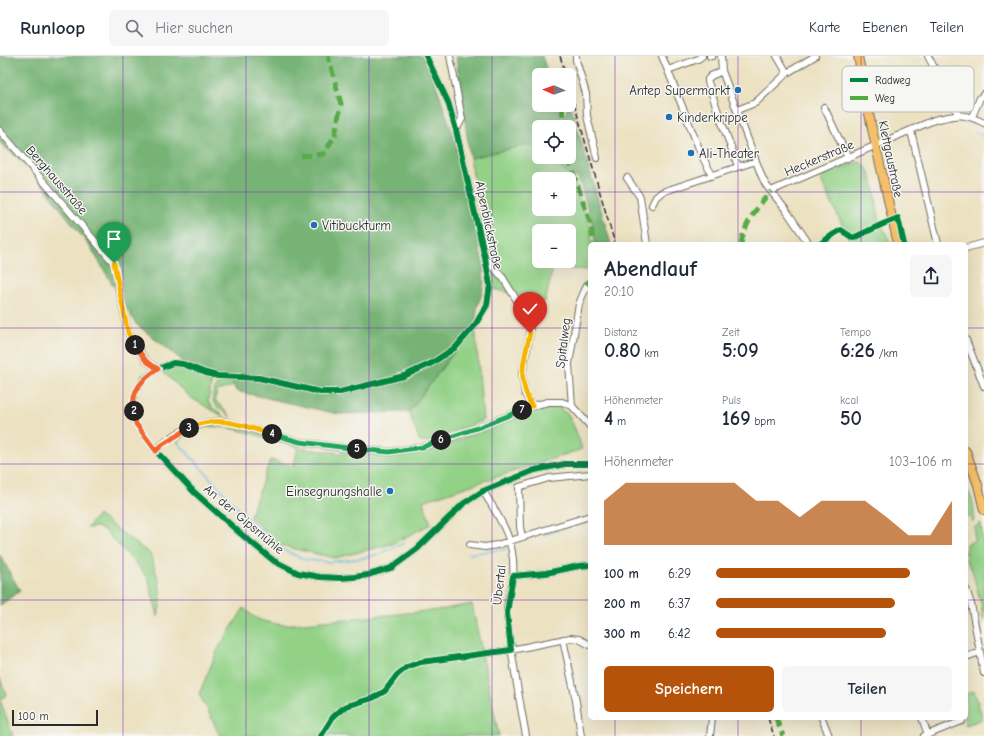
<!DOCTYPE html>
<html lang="de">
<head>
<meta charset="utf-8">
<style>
	body { margin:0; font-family:"Comic Neue",sans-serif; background:#f6f6f7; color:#1f2937; height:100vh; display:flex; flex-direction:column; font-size:15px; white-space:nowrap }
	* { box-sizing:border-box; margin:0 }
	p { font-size:13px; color:#747a83 }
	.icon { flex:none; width:22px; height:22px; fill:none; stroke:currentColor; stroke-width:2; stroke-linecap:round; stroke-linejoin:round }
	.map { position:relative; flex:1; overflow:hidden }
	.sheet { position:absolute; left:588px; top:186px; width:380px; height:478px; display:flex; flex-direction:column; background:#fff; border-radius:6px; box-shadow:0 4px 16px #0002 }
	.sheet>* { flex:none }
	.needle { width:26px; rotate:272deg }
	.tools { position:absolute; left:532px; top:12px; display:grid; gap:8px }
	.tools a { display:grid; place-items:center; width:44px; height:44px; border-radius:6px; background:#fff; box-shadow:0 4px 16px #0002; font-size:20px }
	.scale { position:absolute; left:12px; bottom:10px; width:86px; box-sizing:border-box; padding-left:4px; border:2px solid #2b2b2b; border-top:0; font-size:11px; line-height:14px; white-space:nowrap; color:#2b2b2b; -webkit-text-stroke:3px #f6f6f2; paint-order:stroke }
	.pin { position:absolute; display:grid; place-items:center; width:34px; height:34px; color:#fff; margin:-41px -17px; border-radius:50% 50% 50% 0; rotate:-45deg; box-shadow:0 0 4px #0007 }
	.pin .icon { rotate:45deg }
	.km { position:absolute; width:20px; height:20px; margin:-10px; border-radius:50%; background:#222; color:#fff; font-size:11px; line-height:20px; text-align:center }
	.round { display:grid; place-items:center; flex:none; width:42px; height:42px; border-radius:6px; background:#f6f6f7 }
	.headline { display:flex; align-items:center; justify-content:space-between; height:68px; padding:0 16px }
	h1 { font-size:22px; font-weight:700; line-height:30px }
	.metrics { display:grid; grid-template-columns:repeat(3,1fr); gap:6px; height:68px; padding:4px 16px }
	.metrics div { display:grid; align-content:center }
	.metrics b { font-size:20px; font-weight:700 }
	.metrics small { font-size:11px; font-weight:400 }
	.metrics p { font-size:11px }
	.chart { height:112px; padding:8px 16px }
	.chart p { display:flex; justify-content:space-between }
	.chart svg { width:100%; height:72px; margin-top:4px; fill:#b45309; opacity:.7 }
	.cta { display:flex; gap:8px; margin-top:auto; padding:8px 16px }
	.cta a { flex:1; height:46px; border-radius:6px; background:#b45309; color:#fff; font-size:16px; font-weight:700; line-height:46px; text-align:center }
	.cta a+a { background:#f6f6f7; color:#1f2937 }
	ul { padding:0 16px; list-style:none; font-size:13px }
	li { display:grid; grid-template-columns:64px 48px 1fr; align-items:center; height:30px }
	li i { height:10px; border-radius:5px; background:#b45309 }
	header { display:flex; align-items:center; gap:24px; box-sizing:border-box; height:56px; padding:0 20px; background:#fff; border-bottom:1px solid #e0e1e3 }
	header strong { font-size:19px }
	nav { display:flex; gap:22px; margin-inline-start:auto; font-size:14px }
	.search { width:280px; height:36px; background:#f6f6f7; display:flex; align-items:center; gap:10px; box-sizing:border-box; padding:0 14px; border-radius:6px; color:#747a83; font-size:15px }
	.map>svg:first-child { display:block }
</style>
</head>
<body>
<header>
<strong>Runloop</strong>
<div class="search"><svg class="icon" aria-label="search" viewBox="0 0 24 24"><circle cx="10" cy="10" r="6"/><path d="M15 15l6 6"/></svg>Hier suchen</div>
<nav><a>Karte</a><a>Ebenen</a><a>Teilen</a></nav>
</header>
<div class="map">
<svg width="984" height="680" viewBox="0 0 984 680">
	<rect width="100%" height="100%" fill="#f6f6f2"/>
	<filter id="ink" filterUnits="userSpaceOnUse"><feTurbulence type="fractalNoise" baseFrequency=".025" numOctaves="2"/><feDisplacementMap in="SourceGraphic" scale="8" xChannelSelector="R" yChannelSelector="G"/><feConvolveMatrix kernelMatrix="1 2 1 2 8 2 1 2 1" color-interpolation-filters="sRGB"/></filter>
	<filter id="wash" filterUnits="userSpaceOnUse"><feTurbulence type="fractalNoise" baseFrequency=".012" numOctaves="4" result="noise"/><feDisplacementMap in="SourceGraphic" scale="16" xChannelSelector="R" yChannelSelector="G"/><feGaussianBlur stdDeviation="0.9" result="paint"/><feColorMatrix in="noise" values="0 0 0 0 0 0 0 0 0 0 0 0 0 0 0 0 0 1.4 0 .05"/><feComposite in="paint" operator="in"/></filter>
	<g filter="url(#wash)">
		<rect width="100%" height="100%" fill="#ece2c2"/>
		<!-- green -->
		<path fill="#93d187" stroke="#5f7e59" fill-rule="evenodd" d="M 530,88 L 539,95 L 539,101 L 547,101 L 572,121 L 590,171 L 592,188 L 590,188 L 590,214 L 553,212 L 545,246 L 494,233 L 470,102 ZM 539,123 L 569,123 L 569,153 L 539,153 ZM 539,175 L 569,175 L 569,205 L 539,205 Z
			M 860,106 C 877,115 875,152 881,168 C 884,175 888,181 891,188 L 851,188 L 820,122 L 837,113 Z
			M 475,268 L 483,364 L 431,385 L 420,386 L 409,356 Z
			M 183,305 L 213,318 L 208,345 C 211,353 219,354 224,361 L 190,341 L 162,315 L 177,310 Z
			M 220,322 L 230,322 L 233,330 L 217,335 L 215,344 L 231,361 C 208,345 209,346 220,322 Z
			M 556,350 L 569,359 L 578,380 L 582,393 L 423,445 L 431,468 L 392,488 L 334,502 L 279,489 L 250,461 L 270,404 L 294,410 L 298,391 C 274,385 229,368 206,371 C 196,373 186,379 178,385 L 177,381 C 191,373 207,366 224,368 L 299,387 L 298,392 L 343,397 L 388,400 L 422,395 L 452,387 L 488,371 L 535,353 Z
			M 966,432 C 973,442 976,454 973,466 L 966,458 Z
			M 98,459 L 150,498 L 159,525 L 161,545 L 158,561 L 148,522 L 133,504 L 104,474 L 97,471 L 87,472 Z
			M 981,467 L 984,500 L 984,566 L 981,548 L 972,514 L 966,504 L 966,488 L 974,485 L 975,471 Z
			M 472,548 L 499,680 L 220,680 L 207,653 L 199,638 L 218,593 L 244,552 C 256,565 265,566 283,569 L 439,554 Z
			M 0,622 L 6,639 L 0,644 L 13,680 L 0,680 Z
			M 974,635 L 983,663 L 966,669 L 964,662 L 966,662 L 966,638 Z"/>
		<!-- forest -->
		<path fill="#76b374" stroke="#506f50" d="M 0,0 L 423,0 C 455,65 467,138 483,208 L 484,226 L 482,238 L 478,248 L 475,268 L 409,356 L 338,358 L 236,335 L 230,322 L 220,322 L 183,305 L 136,268 L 91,192 L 29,111 L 0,87 Z
			M 456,0 L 542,0 L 548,19 L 539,19 L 539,49 L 557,49 L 561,62 L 566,58 L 567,51 L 571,51 L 611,188 L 595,188 L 593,170 L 578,121 L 572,121 L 547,101 L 569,101 L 569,71 L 539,71 L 539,95 L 530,88 L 470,102 Z
			M 0,499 L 20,535 L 0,549 Z"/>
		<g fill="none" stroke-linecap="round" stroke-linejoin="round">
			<!-- stream -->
			<path stroke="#6ab9e4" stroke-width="1.5" d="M 976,76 L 984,80
				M 174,381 L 180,389 L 245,460 L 281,493 L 306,504 L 330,506 L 365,502 L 381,497 L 404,487
				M 544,479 L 576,467
				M 468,498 L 506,493"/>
		</g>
	</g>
	<g filter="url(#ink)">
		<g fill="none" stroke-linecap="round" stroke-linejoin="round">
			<!-- minor casing -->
			<g stroke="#6f6b60" stroke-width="8">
				<path id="minor" d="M 426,0 L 448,46 L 456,74 L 485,202 L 490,229 L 487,249 L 475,269 L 456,291 L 432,307 L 404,320 L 340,336 L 320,336 L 259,322 L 218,320 L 206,317 L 183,308 L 173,307 L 158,313 L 143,323 L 135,337 L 133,352 L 136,368 L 156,395 L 194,436 L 241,478 L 274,505 L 298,517 L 320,521 L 340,522 L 354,521 L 368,519 L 391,512 L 417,493 L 463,448 L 483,435 L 535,414 L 565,408 L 590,408
					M 450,0 L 462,63 L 456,74
					M 576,0 L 576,4 L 586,38 L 587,60 L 597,102
					M 662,0 L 702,100 L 712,119
					M 710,0 L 712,0
					M 721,0 L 722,15 L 762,121 L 766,129 L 786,154 L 809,188
					M 777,0 L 787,17
					M 928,0 L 958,58
					M 668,14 L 698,3 L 702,0
					M 722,15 L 711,20 L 708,23 L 708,26 L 719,59 L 738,110
					M 824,51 L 848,102
					M 737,54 L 755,47 L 787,17 L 815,0
					M 972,61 L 980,42 L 984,38
					M 0,75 L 114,207 L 128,277 L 146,305 L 158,313
					M 911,75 L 938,188
					M 627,122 L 640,141 L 647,188
					M 771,135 L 934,64 C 957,59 962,56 984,67
					M 652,149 L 656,141 L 662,136 L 756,105
					M 966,192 L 984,187
					M 486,203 L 503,222 L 529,264 L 530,277 L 522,318 L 525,338 L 532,350
					M 966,284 L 984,330
					M 572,350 L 569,308 L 579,248 L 587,229
					M 156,395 C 172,376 199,365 224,365 L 300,386 L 345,392 L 389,396 L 423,391 L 480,371 L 532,350 L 548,346 L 562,346 L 572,350 L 590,370
					M 483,435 C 501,464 516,485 513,520 C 512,532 506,546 507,559 C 511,600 519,640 526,680
					M 522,481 L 520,471 L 519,431 L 549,422 L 590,418
					M 470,489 L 485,491 L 497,489 L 590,460
					M 513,520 L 546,517 L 579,510 L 590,509
					M 966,533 L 971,548 L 984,617
					M 563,583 L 576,645 L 581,680
					M 480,598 L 511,594 L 570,582 L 579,583 L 590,589
					M 966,601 L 980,596
					M 822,662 L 829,680
					M 922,662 L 928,679
					M 710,680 L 712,662
					M 924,680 L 962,665"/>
			</g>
			<!-- major casing -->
			<g stroke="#6f6b60" stroke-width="10">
				<path id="major" d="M 858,0 L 872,73 L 898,188
					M 966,395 L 978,429 L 984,454"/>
			</g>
			<!-- minor -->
			<use href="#minor" stroke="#fff" stroke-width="6"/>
			<!-- major -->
			<use href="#major" stroke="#f6c06b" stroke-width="8"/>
			<!-- rail -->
			<path stroke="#2b2b2b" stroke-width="1.5" stroke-dasharray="6 3" stroke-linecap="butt" d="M 560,0 L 566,19
				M 569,30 L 615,188
				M 768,662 L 774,680"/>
			<!-- quiet -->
			<path stroke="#54ab44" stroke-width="5" stroke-dasharray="10 5" stroke-linecap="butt" d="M 562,50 L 564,71
				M 301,100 L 324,98 L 335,79 L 341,48 L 328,0
				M 568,101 L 591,169 L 593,188
				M 741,188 C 744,168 758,150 771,135
				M 587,229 L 590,224
				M 776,662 L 783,680"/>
			<!-- cycleway casing -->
			<g stroke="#f6f6f2" stroke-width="8">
				<path id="cycleway" d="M 426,0 L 448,46 L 456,74 L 485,202 L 490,229 L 487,249 L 475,269 L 456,291 L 432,307 L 404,320 L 340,336 L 320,336 L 259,322 L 218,320 L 206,317 L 183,308 L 173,307 L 158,313 L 143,323 L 135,337 L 133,352 L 136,368 L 156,395 L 194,436 L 241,478 L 274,505 L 298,517 L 320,521 L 340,522 L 354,521 L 368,519 L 391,512 L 417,493 L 463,448 L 483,435 L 535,414 L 565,408 L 590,408
					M 820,188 L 834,178 L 841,174 L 853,182 L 883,168 L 898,162 L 904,188
					M 321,680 L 333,661 L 341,654 L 347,650 L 373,642 L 385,635 L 397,619 L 407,611 L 421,606 L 511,594 L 507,557 L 513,520 L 546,517 L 579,510 L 590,509"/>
			</g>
			<!-- cycleway -->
			<use href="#cycleway" stroke="#00873e" stroke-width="6"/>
		</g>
	</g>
	<g fill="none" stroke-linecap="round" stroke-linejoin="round" filter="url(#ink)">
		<!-- split-1 casing -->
		<g stroke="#fff" stroke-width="8">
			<path id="split-1" d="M 114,207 L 128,277 L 135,289"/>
		</g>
		<!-- split-2 casing -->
		<g stroke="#fff" stroke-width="8">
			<path id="split-2" d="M 134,355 C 130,334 143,323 158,313 L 146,305 L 135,289"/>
		</g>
		<!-- split-3 casing -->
		<g stroke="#fff" stroke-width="8">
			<path id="split-3" d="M 134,355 L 136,368 L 156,395 L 162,389 L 189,372"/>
		</g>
		<!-- split-4 casing -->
		<g stroke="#fff" stroke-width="8">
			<path id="split-4" d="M 189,372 C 219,358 242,370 272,378"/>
		</g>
		<!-- split-5 casing -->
		<g stroke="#fff" stroke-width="8">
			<path id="split-5" d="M 272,378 L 300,386 L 357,393"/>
		</g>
		<!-- split-6 casing -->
		<g stroke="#fff" stroke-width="8">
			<path id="split-6" d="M 357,393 L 389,396 L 423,391 L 441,384"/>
		</g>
		<!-- split-7 casing -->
		<g stroke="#fff" stroke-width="8">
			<path id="split-7" d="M 441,384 L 480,371 L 522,354"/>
		</g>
		<!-- split-8 casing -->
		<g stroke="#fff" stroke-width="8">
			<path id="split-8" d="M 522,354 L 532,350 C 516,322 524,306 530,277"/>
		</g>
		<!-- split-1 -->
		<use href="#split-1" stroke="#f5b400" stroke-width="5"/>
		<!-- split-2 -->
		<use href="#split-2" stroke="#f0652b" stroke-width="5"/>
		<!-- split-3 -->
		<use href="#split-3" stroke="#f0652b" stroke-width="5"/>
		<!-- split-4 -->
		<use href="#split-4" stroke="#f5b400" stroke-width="5"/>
		<!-- split-5 -->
		<use href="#split-5" stroke="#22a559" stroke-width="5"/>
		<!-- split-6 -->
		<use href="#split-6" stroke="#22a559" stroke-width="5"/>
		<!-- split-7 -->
		<use href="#split-7" stroke="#22a559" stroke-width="5"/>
		<!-- split-8 -->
		<use href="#split-8" stroke="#f5b400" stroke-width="5"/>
	</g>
	<!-- grid -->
	<path fill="none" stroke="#7b2cbf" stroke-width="1" stroke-opacity="0.55" d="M 123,0 L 123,680M 246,0 L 246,680M 369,0 L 369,680M 492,0 L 492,680M 615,0 L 615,188M 738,0 L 738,188M 861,0 L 861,188M 0,136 L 539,136M 569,136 L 984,136M 0,272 L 590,272M 966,272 L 984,272M 0,408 L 590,408M 966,408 L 984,408M 0,544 L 590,544M 966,544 L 984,544M 615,662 L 615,680M 738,662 L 738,680M 861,662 L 861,680"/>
	<!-- markers -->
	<g fill="#1f6fb2" stroke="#f6f6f2" stroke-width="1.5">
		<circle cx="738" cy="34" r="4"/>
		<circle cx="669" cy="61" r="4"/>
		<circle cx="691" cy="97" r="4"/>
		<circle cx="314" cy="169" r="4"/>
		<circle cx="390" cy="435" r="4"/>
	</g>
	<g text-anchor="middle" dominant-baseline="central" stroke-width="3" stroke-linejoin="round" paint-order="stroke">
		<!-- poi labels -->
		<g font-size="13" fill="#2b2b2b" stroke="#f6f6f2" text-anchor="start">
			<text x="730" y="34" text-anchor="end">Antep Supermarkt</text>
			<text x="677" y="61">Kinderkrippe</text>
			<text x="699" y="97">Ali-Theater</text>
			<text x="322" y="169">Vitibuckturm</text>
			<text x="382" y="435" text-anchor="end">Einsegnungshalle</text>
		</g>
		<!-- street labels -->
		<g font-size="13" fill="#2b2b2b" stroke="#f6f6f2">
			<text transform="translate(819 102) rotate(-23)">Heckerstraße</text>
			<text transform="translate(891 103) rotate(78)">Klettgaustraße</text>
			<text transform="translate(57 124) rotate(49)">Berghausstraße</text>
			<text transform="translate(489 169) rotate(78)">Alpenblickstraße</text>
			<text transform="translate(563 287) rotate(-83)">Spitalweg</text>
			<text transform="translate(244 463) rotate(40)">An der Gipsmühle</text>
			<text transform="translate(499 529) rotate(-83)">Übertal</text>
		</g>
	</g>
	<!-- legend -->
	<rect x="842" y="10" width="132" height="46" rx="6" fill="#f6f6f2" stroke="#b9b9b6" stroke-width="1"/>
	<rect x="850" y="22" width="18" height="4" fill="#00873e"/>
	<rect x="850" y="40" width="18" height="4" fill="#54ab44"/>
	<g font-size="11" fill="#2b2b2b">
		<text x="875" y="28">Radweg</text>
		<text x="875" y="46">Weg</text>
	</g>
</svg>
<div class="tools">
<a><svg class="needle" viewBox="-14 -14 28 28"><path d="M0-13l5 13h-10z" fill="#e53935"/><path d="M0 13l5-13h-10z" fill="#747a83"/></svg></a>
<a><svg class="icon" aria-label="locate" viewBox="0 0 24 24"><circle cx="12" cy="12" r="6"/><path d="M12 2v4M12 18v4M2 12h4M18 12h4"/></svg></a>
<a>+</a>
<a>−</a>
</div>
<div class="scale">100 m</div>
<div class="pin" style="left:114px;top:207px;background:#1e9e55"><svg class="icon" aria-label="arrive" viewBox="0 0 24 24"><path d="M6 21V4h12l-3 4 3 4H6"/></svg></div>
<div class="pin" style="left:530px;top:277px;background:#d93025"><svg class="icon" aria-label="check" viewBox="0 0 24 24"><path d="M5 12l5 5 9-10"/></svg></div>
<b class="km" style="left:135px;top:289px">1</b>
<b class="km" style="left:134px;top:355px">2</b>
<b class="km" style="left:189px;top:372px">3</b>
<b class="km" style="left:272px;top:378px">4</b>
<b class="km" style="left:357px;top:393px">5</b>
<b class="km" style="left:441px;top:384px">6</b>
<b class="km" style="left:522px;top:354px">7</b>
<section class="sheet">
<div class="headline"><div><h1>Abendlauf</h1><p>20:10</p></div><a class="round"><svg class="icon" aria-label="share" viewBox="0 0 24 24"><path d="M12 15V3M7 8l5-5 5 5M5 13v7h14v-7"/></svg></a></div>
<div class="metrics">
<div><p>Distanz</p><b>0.80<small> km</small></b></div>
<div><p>Zeit</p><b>5:09</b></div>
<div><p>Tempo</p><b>6:26<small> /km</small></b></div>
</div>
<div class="metrics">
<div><p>Höhenmeter</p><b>4<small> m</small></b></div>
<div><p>Puls</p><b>169<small> bpm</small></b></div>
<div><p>kcal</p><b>50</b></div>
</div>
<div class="chart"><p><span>Höhenmeter</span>103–106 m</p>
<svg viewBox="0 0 160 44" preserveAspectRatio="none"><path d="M0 44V17L10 6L20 6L30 6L40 6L50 6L60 6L70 17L80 17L90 27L100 17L110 17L120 17L130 27L140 38L150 38L160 17V44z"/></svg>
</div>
<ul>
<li><b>100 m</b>6:29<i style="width:82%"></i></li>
<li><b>200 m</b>6:37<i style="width:76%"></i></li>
<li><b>300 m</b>6:42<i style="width:72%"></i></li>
</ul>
<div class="cta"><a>Speichern</a><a>Teilen</a></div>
</section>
</div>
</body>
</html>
